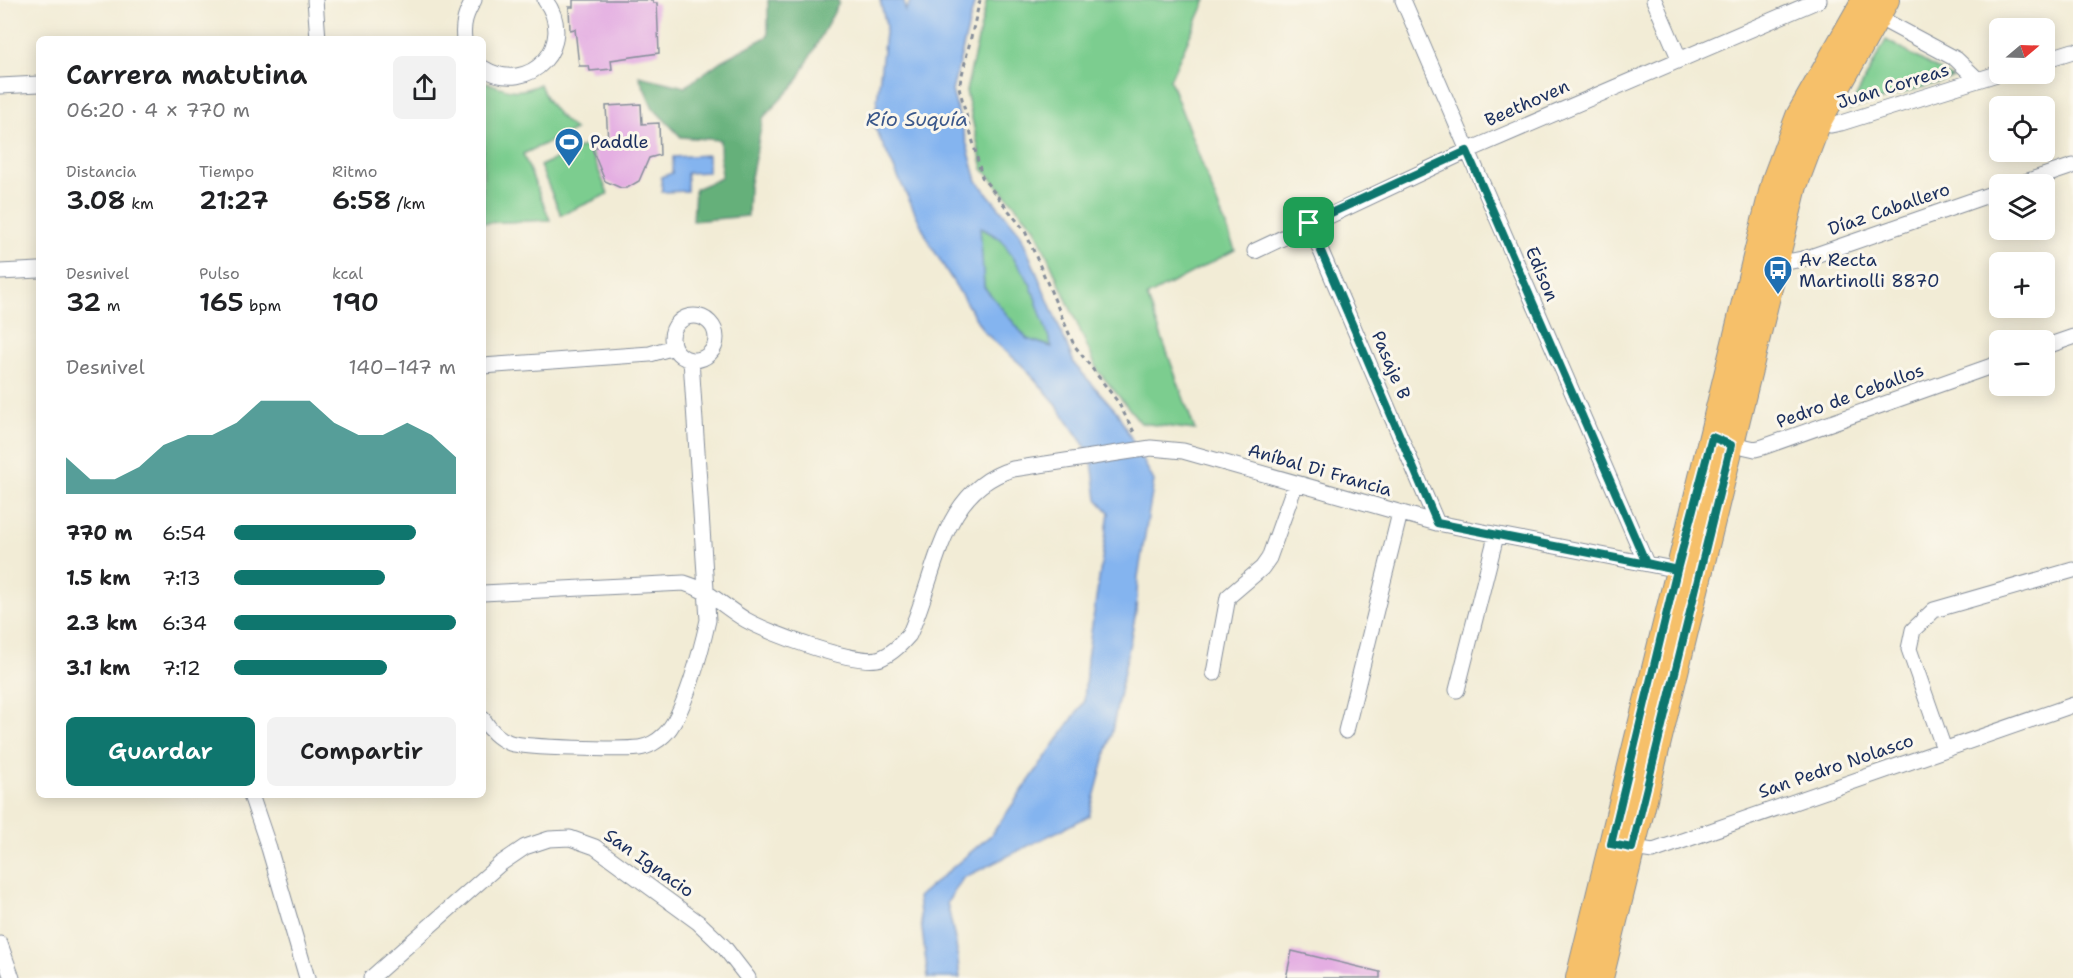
<!DOCTYPE html>
<html lang="es">
<head>
<meta charset="utf-8">
<style>
	body { margin:0; font-family:"Shantell Sans",sans-serif; background:#f2f2f2; color:#202124; height:100vh; display:flex; flex-direction:column; font-size:22px; white-space:nowrap }
	* { box-sizing:border-box; margin:0 }
	p { font-size:20px; color:#757577 }
	.icon { flex:none; width:33px; height:33px; fill:none; stroke:currentColor; stroke-width:2; stroke-linecap:round; stroke-linejoin:round }
	.map { position:relative; flex:1; overflow:hidden }
	.panel { position:absolute; left:36px; top:36px; width:450px; height:762px; display:flex; flex-direction:column; background:#fff; border-radius:9px; box-shadow:0 3px 15px #0003 }
	.panel>* { flex:none }
	.needle { width:39px; rotate:71deg }
	.buttons { position:absolute; left:1989px; top:18px; display:grid; gap:12px }
	.buttons a { display:grid; place-items:center; width:66px; height:66px; border-radius:9px; background:#fff; box-shadow:0 3px 15px #0003; font-size:30px }
	.pin { position:absolute; display:grid; place-items:center; width:51px; height:51px; color:#fff; margin:-26px; border-radius:12px; box-shadow:0 3px 9px #0006 }
	.round { display:grid; place-items:center; flex:none; width:63px; height:63px; border-radius:9px; background:#f2f2f2 }
	.head { display:flex; align-items:center; justify-content:space-between; height:102px; padding:0 30px }
	h1 { font-size:27px; font-weight:600; line-height:45px }
	.stats { display:grid; grid-template-columns:repeat(3,1fr); gap:9px; height:102px; padding:6px 30px }
	.stats div { display:grid; align-content:center }
	.stats b { font-size:26px; font-weight:600 }
	.stats small { font-size:16px; font-weight:400 }
	.stats p { font-size:16px }
	.chart { height:168px; padding:12px 30px }
	.chart p { display:flex; justify-content:space-between }
	.chart svg { width:100%; height:108px; margin-top:6px; fill:#0f766e; opacity:.7 }
	.action { display:flex; gap:12px; margin-top:auto; padding:12px 30px }
	.action a { flex:1; height:69px; border-radius:9px; background:#0f766e; color:#fff; font-size:24px; font-weight:600; line-height:69px; text-align:center }
	.action a+a { background:#f2f2f2; color:#202124 }
	ul { padding:0 30px; list-style:none; font-size:20px }
	li { display:grid; grid-template-columns:96px 72px 1fr; align-items:center; height:45px }
	li i { height:15px; border-radius:8px; background:#0f766e }
	.map>svg:first-child { display:block }
</style>
</head>
<body>
<div class="map">
<svg width="2073" height="978" viewBox="0 0 2073 978">
	<rect width="100%" height="100%" fill="#fbf7ec"/>
	<filter id="ink" filterUnits="userSpaceOnUse"><feTurbulence type="fractalNoise" baseFrequency=".0167" numOctaves="2"/><feDisplacementMap in="SourceGraphic" scale="12" xChannelSelector="R" yChannelSelector="G"/><feConvolveMatrix kernelMatrix="1 2 1 2 8 2 1 2 1" color-interpolation-filters="sRGB"/></filter>
	<filter id="wash" filterUnits="userSpaceOnUse"><feTurbulence type="fractalNoise" baseFrequency=".008" numOctaves="4" result="noise"/><feDisplacementMap in="SourceGraphic" scale="24" xChannelSelector="R" yChannelSelector="G"/><feGaussianBlur stdDeviation="1.35" result="paint"/><feColorMatrix in="noise" values="0 0 0 0 0 0 0 0 0 0 0 0 0 0 0 0 0 1.4 0 .05"/><feComposite in="paint" operator="in"/></filter>
	<g filter="url(#wash)">
		<rect width="100%" height="100%" fill="#f2ecd6"/>
		<!-- green -->
		<path fill="#7ccd8f" stroke="#4c7e76" stroke-width="1.5" d="M 987,0 L 1206,0 L 1170,80 L 1235,250 L 1147,296 L 1195,430 L 1141,423 L 1098,371 L 1035,228 L 983,169 L 966,91 Z
			M 1886,40 L 1953,78 L 1849,110 Z
			M 483,81 C 506,89 515,96 540,84 C 547,104 559,117 575,130 L 523,154 L 550,220 L 483,223 Z
			M 588,144 L 608,194 L 561,215 L 540,166 Z
			M 979,227 L 1001,239 L 1030,283 L 1053,347 L 1027,339 L 984,287 Z"/>
		<!-- forest -->
		<path fill="#65b07a" stroke="#40706c" stroke-width="1.5" d="M 768,0 L 838,0 L 839,3 L 796,83 L 763,118 L 749,187 L 748,216 L 693,221 L 695,189 L 721,178 L 720,140 L 681,137 L 653,108 L 639,76 L 685,87 L 721,61 L 768,36 Z"/>
		<!-- water -->
		<path fill="#84b4ef" stroke="#5072a6" stroke-width="1.5" fill-rule="evenodd" d="M 880,0 L 904,0 L 905,11 L 911,0 L 975,0 L 952,91 L 977,181 L 1020,233 L 1075,365 L 1117,412 L 1154,481 L 1138,577 L 1136,612 L 1112,731 L 1089,816 L 963,878 L 947,903 L 956,944 L 960,978 L 928,978 L 918,897 L 992,834 L 1084,702 L 1087,659 L 1109,512 L 1097,499 L 1091,455 L 1053,400 L 1025,368 L 984,332 L 930,244 L 874,126 L 886,25 ZM 980,227 L 1001,239 L 1030,283 L 1052,347 L 1027,339 L 984,287 Z
			M 708,155 L 708,172 L 687,173 L 687,191 L 662,192 L 661,177 L 672,173 L 673,157 Z"/>
		<g id="blocks">
			<!-- building -->
			<path fill="#e4aee2" d="M 573,0 L 653,0 L 653,3 L 657,3 L 659,53 L 611,60 L 612,69 L 590,71 L 589,66 L 579,66 L 575,29 L 570,30 L 569,7 L 573,7 Z
				M 641,104 L 642,124 L 659,123 L 660,155 L 649,158 L 639,181 L 627,188 L 621,188 L 605,181 L 592,149 L 608,142 L 606,106 Z
				M 1292,951 L 1380,972 L 1380,978 L 1286,978 Z"/>
		</g>
	</g>
	<g filter="url(#ink)">
		<use href="#blocks" fill-opacity="0" stroke="#868e9a" stroke-width="1.5"/>
		<g fill="none" stroke-linecap="round" stroke-linejoin="round">
			<!-- street casing -->
			<g stroke="#868e9a" stroke-width="17">
				<path id="street" d="M 315,0 L 318,39
					M 1403,0 L 1646,563
					M 1654,0 L 1679,58
					M 1872,14 L 1956,59 L 1978,80
					M 464,39 C 462,24 466,13 474,0
					M 2044,60 L 2073,51
					M 483,68 C 530,97 578,44 545,0
					M 0,86 L 39,84
					M 1813,120 L 1831,125 L 1841,123 L 2000,73
					M 2019,184 L 2073,166
					M 1309,223 L 1437,523
					M 1255,251 L 1467,151 L 1819,0
					M 1771,259 L 1792,261 L 1807,258 L 2000,191
					M 0,272 L 39,270
					M672 338a22 22 0 1 1 44 0a22 22 0 1 1-44 0Z
					M 2044,347 L 2073,337
					M 483,366 L 650,354 L 674,347
					M 1724,442 L 1755,449 L 1763,447 L 2000,363
					M 483,593 L 684,583 C 709,590 724,607 746,620 C 769,633 858,667 881,658 C 893,653 901,644 909,635 C 937,575 940,490 1013,469 L 1151,448 L 1183,451 L 1437,523 L 1684,571
					M 1214,673 L 1228,597 L 1262,568 L 1269,558 L 1295,485
					M 1457,690 L 1496,536
					M 483,719 C 489,729 499,739 510,743 C 527,748 621,750 639,748 C 648,747 658,741 664,735 C 684,717 702,647 708,620 L 691,360
					M 1346,731 L 1400,513
					M 1944,749 L 1909,649 L 1913,630 L 1934,610 L 2073,570
					M 251,795 L 269,848 L 307,978
					M 1627,847 L 1653,851 L 2073,705
					M 0,944 L 12,978
					M 371,978 L 500,864 L 525,847 L 549,839 L 570,838 L 595,847 L 699,923 L 724,947 L 748,978"/>
			</g>
			<!-- primary casing -->
			<g stroke="#868e9a" stroke-width="26">
				<path id="primary" d="M 1578,978 L 1774,180 L 1798,116 L 1864,0
					M 1601,978 L 1795,186 L 1819,122 L 1887,0"/>
			</g>
			<!-- path -->
			<path stroke="#868e9a" stroke-width="3" stroke-dasharray="4.5 4.5" stroke-linecap="butt" d="M 980,0 L 959,87 L 982,177 L 1025,231 L 1074,345 L 1118,402 L 1135,434"/>
			<!-- street -->
			<use href="#street" stroke="#fff" stroke-width="15"/>
			<!-- primary -->
			<use href="#primary" stroke="#f6c06b" stroke-width="24"/>
		</g>
	</g>
	<g fill="none" stroke-linecap="round" stroke-linejoin="round" filter="url(#ink)">
		<!-- route casing -->
		<g stroke="#fff" stroke-width="12">
			<path id="route" d="M 1309,223 L 1437,523 L 1677,570 L 1611,844 L 1632,848 L 1731,445 L 1712,437 L 1677,570 L 1646,563 L 1467,151 L 1309,223"/>
		</g>
		<!-- route -->
		<use href="#route" stroke="#0f766e" stroke-width="8"/>
	</g>
	<!-- icons -->
	<defs>
		<g id="stadium-pin" transform="scale(1.5)"><path d="M0 17L-7.5 6A9.5 9.5 0 1 1 7.5 6Z" fill="#1f6fb2" stroke="#fbf7ec"/><path d="M0-5a6.5 5 0 1 0 0 10a6.5 5 0 1 0 0-10ZM-3.5-1.8h7v3.6h-7Z" fill="#fff"/></g>
		<g id="bus-pin" transform="scale(1.5)"><path d="M0 17L-7.5 6A9.5 9.5 0 1 1 7.5 6Z" fill="#1f6fb2" stroke="#fbf7ec"/><path d="M-5-6H5V4H4V6H2V4H-2V6H-4V4H-5ZM-3.5-4V0h7V-4ZM-3.5 1.2v1.5H-2V1.2ZM2 1.2v1.5H3.5V1.2Z" fill="#fff"/></g>
	</defs>
	<g fill-rule="evenodd">
		<use href="#stadium-pin" x="569" y="142"/>
		<use href="#bus-pin" x="1778" y="270"/>
	</g>
	<g text-anchor="middle" dominant-baseline="central" stroke-width="6" stroke-linejoin="round" paint-order="stroke">
		<!-- street labels -->
		<g font-size="18" fill="#1b2f5e" stroke="#fbf7ec">
			<text transform="translate(1893 86) rotate(-17)">Juan Correas</text>
			<text transform="translate(1527 103) rotate(-24)">Beethoven</text>
			<text transform="translate(1889 209) rotate(-19)">Díaz Caballero</text>
			<text transform="translate(1542 274) rotate(67)">Edison</text>
			<text transform="translate(1391 365) rotate(67)">Pasaje B</text>
			<text transform="translate(1850 396) rotate(-20)">Pedro de Ceballos</text>
			<text transform="translate(1320 470) rotate(16)">Aníbal Di Francia</text>
			<text transform="translate(1836 766) rotate(-19)">San Pedro Nolasco</text>
			<text transform="translate(649 863) rotate(35)">San Ignacio</text>
		</g>
		<!-- poi labels -->
		<g font-size="18" fill="#1b2f5e" stroke="#fbf7ec" text-anchor="start">
			<text x="590" y="142">Paddle</text>
			<text x="1799" y="260">Av Recta<tspan x="1799" dy="21">Martinolli 8870</tspan></text>
		</g>
		<!-- water labels -->
		<g font-size="20" font-style="italic" fill="#3a578a" stroke="#fbf7ec">
			<text x="917" y="119">Río Suquía</text>
		</g>
	</g>
</svg>
<div class="buttons">
<a><svg class="needle" viewBox="-14 -14 28 28"><path d="M0-13l5 13h-10z" fill="#e53935"/><path d="M0 13l5-13h-10z" fill="#757577"/></svg></a>
<a><svg class="icon" aria-label="locate" viewBox="0 0 24 24"><circle cx="12" cy="12" r="6"/><path d="M12 2v4M12 18v4M2 12h4M18 12h4"/></svg></a>
<a><svg class="icon" aria-label="layers" viewBox="0 0 24 24"><path d="M12 4l9 5-9 5-9-5zM3 14l9 5 9-5"/></svg></a>
<a>+</a>
<a>−</a>
</div>
<div class="pin" style="left:1309px;top:223px;background:#1e9e55"><svg class="icon" aria-label="arrive" viewBox="0 0 24 24"><path d="M6 21V4h12l-3 4 3 4H6"/></svg></div>
<section class="panel">
<div class="head"><div><h1>Carrera matutina</h1><p>06:20 · 4 × 770 m</p></div><a class="round"><svg class="icon" aria-label="share" viewBox="0 0 24 24"><path d="M12 15V3M7 8l5-5 5 5M5 13v7h14v-7"/></svg></a></div>
<div class="stats">
<div><p>Distancia</p><b>3.08<small> km</small></b></div>
<div><p>Tiempo</p><b>21:27</b></div>
<div><p>Ritmo</p><b>6:58<small> /km</small></b></div>
</div>
<div class="stats">
<div><p>Desnivel</p><b>32<small> m</small></b></div>
<div><p>Pulso</p><b>165<small> bpm</small></b></div>
<div><p>kcal</p><b>190</b></div>
</div>
<div class="chart"><p><span>Desnivel</span>140–147 m</p>
<svg viewBox="0 0 160 44" preserveAspectRatio="none"><path d="M0 44V29L10 38L20 38L30 33L40 24L50 20L60 20L70 15L80 6L90 6L100 6L110 15L120 20L130 20L140 15L150 20L160 29V44z"/></svg>
</div>
<ul>
<li><b>770 m</b>6:54<i style="width:82%"></i></li>
<li><b>1.5 km</b>7:13<i style="width:68%"></i></li>
<li><b>2.3 km</b>6:34<i style="width:100%"></i></li>
<li><b>3.1 km</b>7:12<i style="width:69%"></i></li>
</ul>
<div class="action"><a>Guardar</a><a>Compartir</a></div>
</section>
</div>
</body>
</html>
